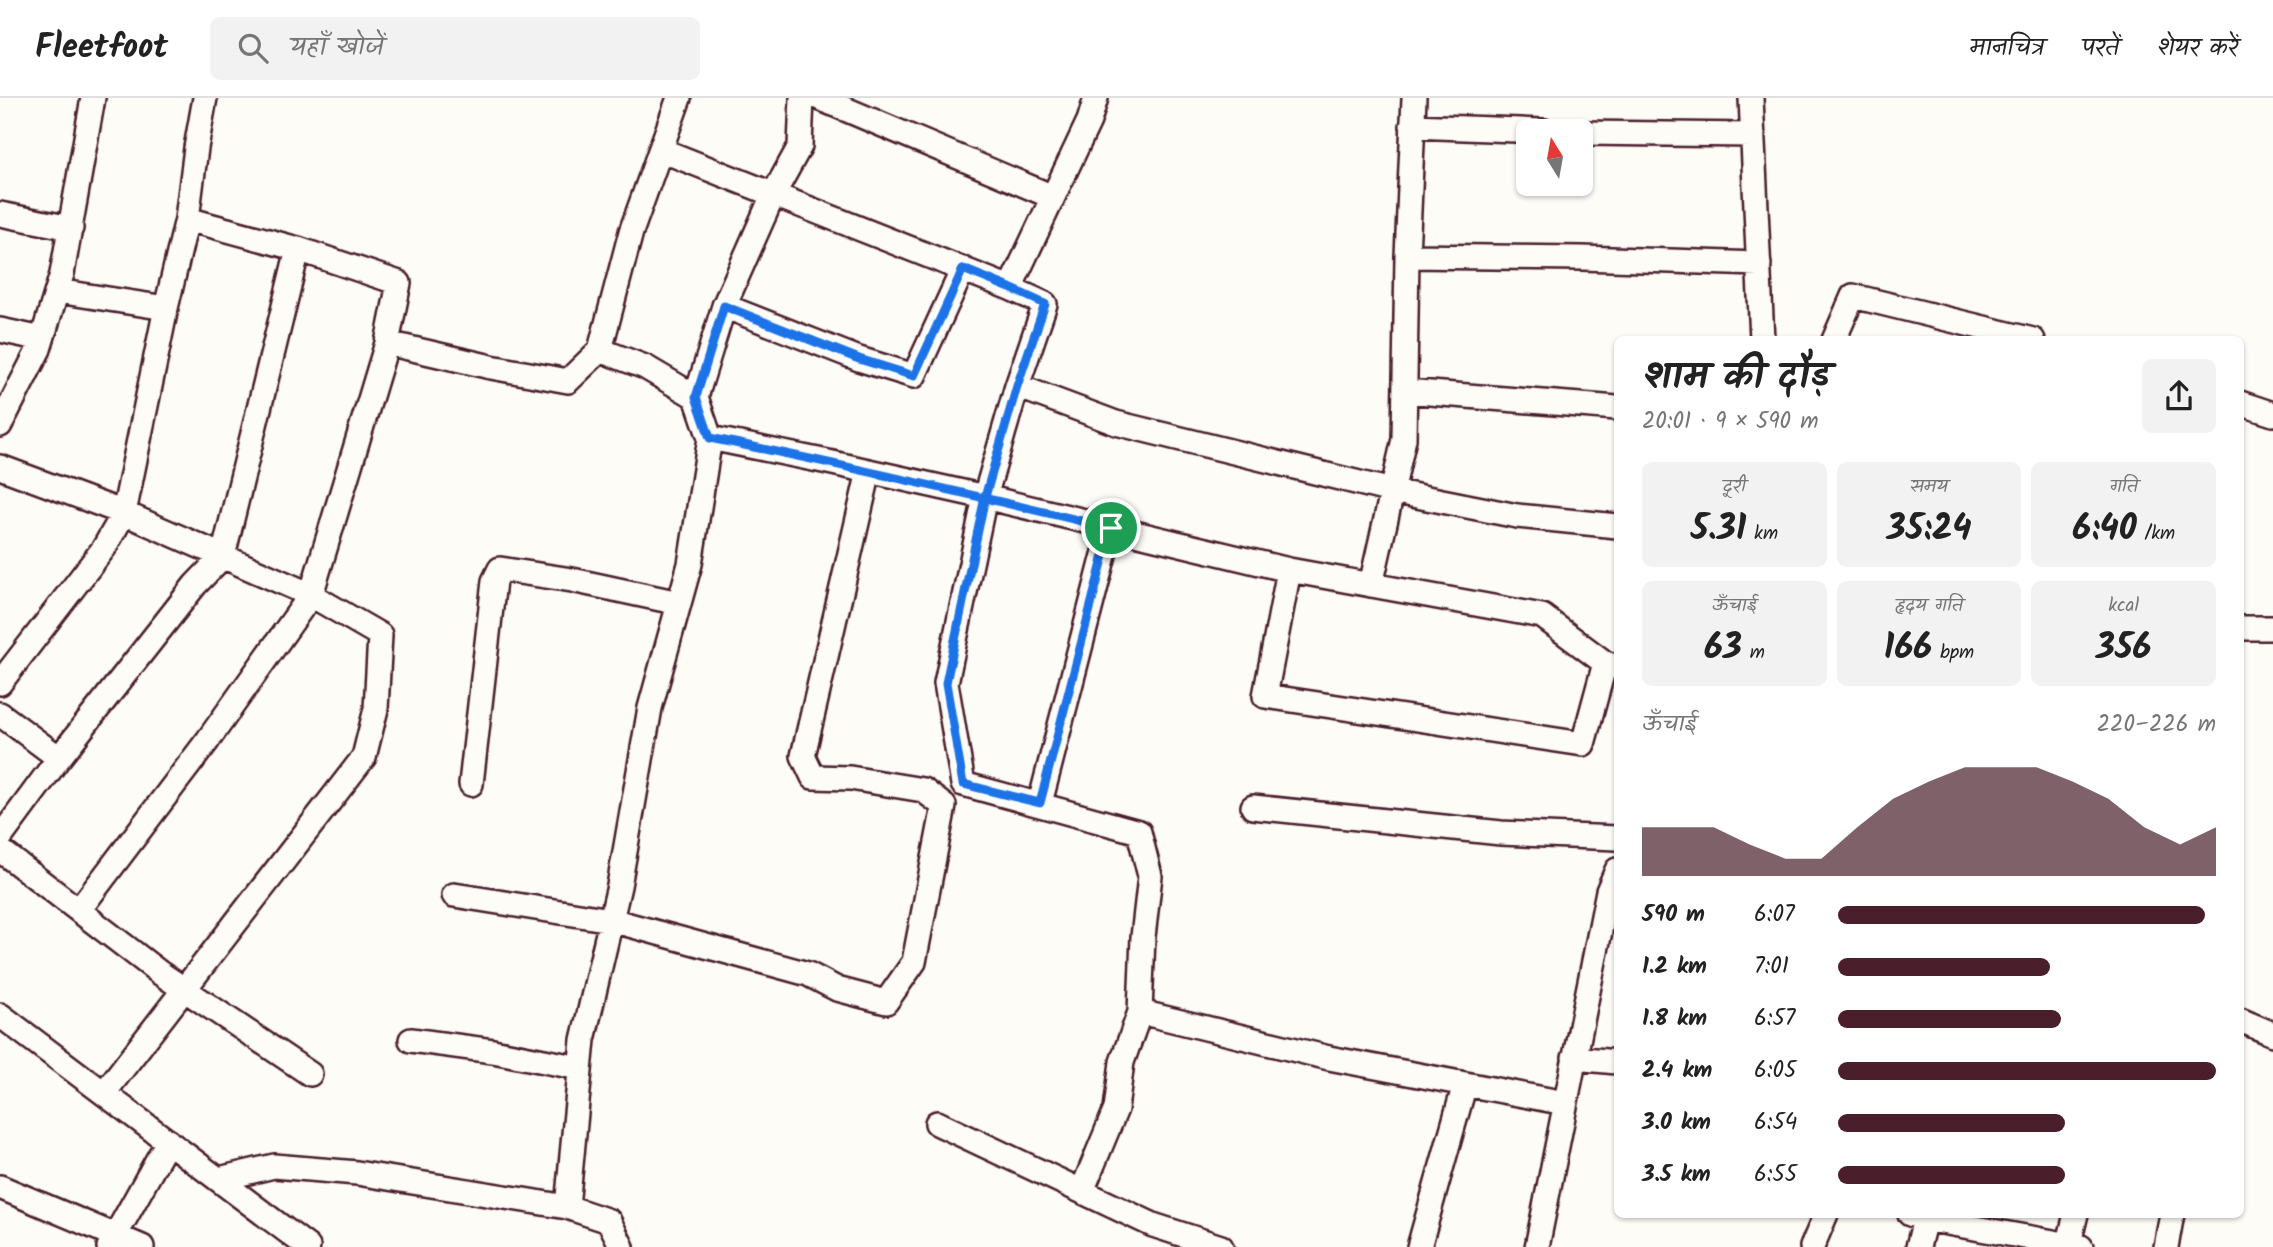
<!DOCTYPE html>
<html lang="hi">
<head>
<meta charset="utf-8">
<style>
	body { margin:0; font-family:Kalam,"Playpen Sans Deva",sans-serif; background:#f2f2f2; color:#222; height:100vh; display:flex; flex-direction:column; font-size:26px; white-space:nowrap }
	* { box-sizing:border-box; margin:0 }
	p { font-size:23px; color:#767676 }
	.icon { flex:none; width:38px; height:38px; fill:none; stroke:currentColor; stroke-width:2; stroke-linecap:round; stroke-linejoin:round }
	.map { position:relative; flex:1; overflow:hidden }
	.sheet { position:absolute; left:1614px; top:238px; width:630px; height:882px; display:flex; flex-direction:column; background:#fff; border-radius:10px; box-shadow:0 2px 5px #0004 }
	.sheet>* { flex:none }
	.needle { width:46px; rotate:349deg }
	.tools { position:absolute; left:1516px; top:21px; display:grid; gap:14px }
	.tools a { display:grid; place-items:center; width:77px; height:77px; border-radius:10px; background:#fff; box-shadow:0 2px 5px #0004; font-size:35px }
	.pin { position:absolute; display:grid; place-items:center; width:60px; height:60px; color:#fff; margin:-30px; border:4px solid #fff; border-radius:50%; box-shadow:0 2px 7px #0007 }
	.round { display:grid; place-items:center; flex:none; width:74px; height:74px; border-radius:10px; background:#f2f2f2 }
	.headline { display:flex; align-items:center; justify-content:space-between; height:119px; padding:0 28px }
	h1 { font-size:38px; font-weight:600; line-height:52px }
	.figures { display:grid; grid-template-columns:repeat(3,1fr); gap:10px; height:119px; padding:7px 28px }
	.figures div { display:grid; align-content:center; border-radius:10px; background:#f2f2f2; text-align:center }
	.figures b { font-size:35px; font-weight:600 }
	.figures small { font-size:19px; font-weight:400 }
	.figures p { font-size:19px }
	.chart { height:196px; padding:14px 28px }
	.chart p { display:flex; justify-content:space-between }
	.chart svg { width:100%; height:126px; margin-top:7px; fill:#4a1f2b; opacity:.7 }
	ul { padding:0 28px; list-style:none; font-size:23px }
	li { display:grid; grid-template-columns:112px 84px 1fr; align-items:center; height:52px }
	li i { height:18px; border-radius:9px; background:#4a1f2b }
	header { display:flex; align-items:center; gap:42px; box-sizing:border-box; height:98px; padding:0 35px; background:#fff; border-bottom:2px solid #e0e0e0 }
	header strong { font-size:33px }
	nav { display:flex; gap:38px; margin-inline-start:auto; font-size:24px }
	.search { width:490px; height:63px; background:#f2f2f2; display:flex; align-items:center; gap:18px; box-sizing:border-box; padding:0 24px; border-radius:10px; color:#767676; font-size:26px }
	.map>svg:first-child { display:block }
</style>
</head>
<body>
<header>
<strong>Fleetfoot</strong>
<div class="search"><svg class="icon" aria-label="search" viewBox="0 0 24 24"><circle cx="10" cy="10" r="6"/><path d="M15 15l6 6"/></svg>यहाँ खोजें</div>
<nav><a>मानचित्र</a><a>परतें</a><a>शेयर करें</a></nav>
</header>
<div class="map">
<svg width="2273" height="1149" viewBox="0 0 2273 1149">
	<rect width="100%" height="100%" fill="#fdfcf7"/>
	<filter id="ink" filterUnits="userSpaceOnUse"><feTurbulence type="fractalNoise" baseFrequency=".0143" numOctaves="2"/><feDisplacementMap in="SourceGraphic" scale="14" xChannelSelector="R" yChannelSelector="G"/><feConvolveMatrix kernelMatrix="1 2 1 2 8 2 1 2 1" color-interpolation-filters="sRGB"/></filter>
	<g filter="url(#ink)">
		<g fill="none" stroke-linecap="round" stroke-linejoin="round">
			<!-- street casing -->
			<g stroke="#4a1f2b" stroke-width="28">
				<path id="street" d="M 679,0 L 631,134 L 600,252 L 645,269 L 696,299 L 710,340
					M 819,0 L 1053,99
					M 1751,0 L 1762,242
					M 1412,28 L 1544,33
					M 1580,35 L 1753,37
					M 661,52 L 1010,190
					M 0,116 L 71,130
					M 187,121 L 196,50 L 205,0
					M 1407,158 L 1582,160 L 1759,166
					M 57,193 L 166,210 L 187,121 L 298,151
					M 724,208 L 859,261 L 914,278 L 963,171
					M 0,232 L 42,241
					M 1834,242 L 1853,198 L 2033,242
					M 1017,288 L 1116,325 L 1392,393 L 1517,418 L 1617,428
					M 1405,293 L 1617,310
					M 696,299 L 724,208 L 773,97 L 800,48 L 802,0
					M 2240,305 L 2273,316
					M 0,327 L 39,251 L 62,176 L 93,0
					M 0,369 L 124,415 L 311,497 L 208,642 L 79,812
					M 1289,472 L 1265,598 L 1583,646 L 1605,565
					M 1371,487 L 1404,341 L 1407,158 L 1414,0
					M 2240,530 L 2273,530
					M 0,585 L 104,450 L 124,415 L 166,210
					M 0,616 L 59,660
					M 471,686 L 494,483 L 500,471 L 572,482 L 679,505
					M 1040,705 L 1111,430
					M 1253,709 L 1501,735 L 1617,740
					M 0,740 L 59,660 L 195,487 L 223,458 L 298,151 L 399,185 L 387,245 L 491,269 L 568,283 L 600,252
					M 0,752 L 160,875 L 310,976
					M 454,797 L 611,822 L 808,876 L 837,891 L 886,904 L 914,864 L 944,708 L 923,692 L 850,680 L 813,679 L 803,658 L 869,373
					M 1140,914 L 1329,960 L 1565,1005
					M 0,917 L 308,1149
					M 2240,922 L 2273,936
					M 411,942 L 493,953 L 580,970
					M 1574,960 L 1617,964
					M 104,995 L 364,659 L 376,611 L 380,537 L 311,497 L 387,245
					M 937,1025 L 1153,1127 L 1221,1149
					M 219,1081 L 274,1068 L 357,1075 L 567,1109
					M 0,1089 L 142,1149
					M 1082,1093 L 1116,1011 L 1122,964 L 1140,914 L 1143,839 L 1150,778 L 1139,734 L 963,686 L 946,585 L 985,399 L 1017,288 L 1045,206 L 1010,190 L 1089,23 L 1096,0
					M 1910,1116 L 1925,1121 L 2081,1149
					M 109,1149 L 168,1043
					M 622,1149 L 609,1123 L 567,1109 L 583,942 L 619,788 L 650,610 L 690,466 L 710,340 L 828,364 L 985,399 L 1289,472 L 1542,518 L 1605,565 L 1617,569
					M 1419,1149 L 1465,986
					M 1537,1149 L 1608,793 L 1617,772
					M 1812,1149 L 1826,1116
					M 1918,1149 L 1925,1121
					M 2068,1149 L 2076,1116
					M 2166,1149 L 2172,1116"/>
			</g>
			<!-- street -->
			<use href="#street" stroke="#fdfcf7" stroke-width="23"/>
		</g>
	</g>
	<g fill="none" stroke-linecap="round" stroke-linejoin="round" filter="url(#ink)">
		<!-- route casing -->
		<g stroke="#fff" stroke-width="14">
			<path id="route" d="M 1111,430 C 978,398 844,367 710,340 L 696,299 L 724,208 L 859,261 L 914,278 L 963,171 L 1010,190 L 1045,206 L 1017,288 L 985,399 L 946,585 L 963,686 L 1040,705 L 1111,430"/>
		</g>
		<!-- route -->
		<use href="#route" stroke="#1a73e8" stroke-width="9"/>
	</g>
</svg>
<div class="tools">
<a><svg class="needle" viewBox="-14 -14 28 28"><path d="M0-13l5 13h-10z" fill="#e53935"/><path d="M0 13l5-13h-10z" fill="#767676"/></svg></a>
</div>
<div class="pin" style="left:1111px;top:430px;background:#1e9e55"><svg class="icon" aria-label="arrive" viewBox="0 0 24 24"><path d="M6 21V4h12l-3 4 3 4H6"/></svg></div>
<section class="sheet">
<div class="headline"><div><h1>शाम की दौड़</h1><p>20:01 · 9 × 590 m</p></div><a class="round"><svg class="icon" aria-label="share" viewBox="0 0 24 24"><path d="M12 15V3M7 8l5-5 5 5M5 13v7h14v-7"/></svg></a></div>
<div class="figures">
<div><p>दूरी</p><b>5.31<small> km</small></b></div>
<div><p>समय</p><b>35:24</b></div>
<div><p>गति</p><b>6:40<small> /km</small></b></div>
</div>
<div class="figures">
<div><p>ऊँचाई</p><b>63<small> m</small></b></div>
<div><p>हृदय गति</p><b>166<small> bpm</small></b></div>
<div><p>kcal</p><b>356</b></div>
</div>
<div class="chart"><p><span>ऊँचाई</span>220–226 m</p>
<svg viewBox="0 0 160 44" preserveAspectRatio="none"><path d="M0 44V27L10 27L20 27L30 33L40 38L50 38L60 27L70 17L80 11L90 6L100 6L110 6L120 11L130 17L140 27L150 33L160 27V44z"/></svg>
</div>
<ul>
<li><b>590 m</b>6:07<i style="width:97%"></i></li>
<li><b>1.2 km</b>7:01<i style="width:56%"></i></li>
<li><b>1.8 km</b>6:57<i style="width:59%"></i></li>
<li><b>2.4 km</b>6:05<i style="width:100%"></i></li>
<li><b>3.0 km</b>6:54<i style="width:60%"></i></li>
<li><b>3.5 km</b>6:55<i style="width:60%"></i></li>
</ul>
</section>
</div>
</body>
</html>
